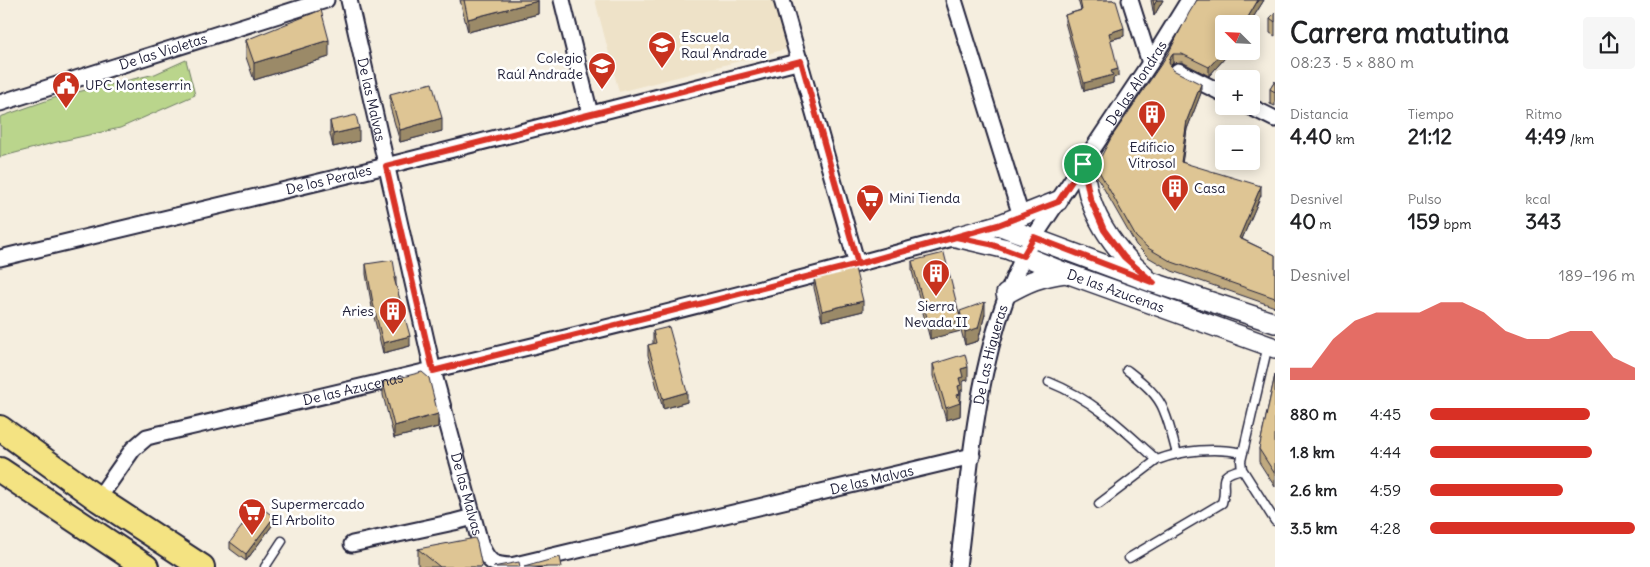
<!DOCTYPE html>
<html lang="es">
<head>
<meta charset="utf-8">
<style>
	body { margin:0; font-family:Delius,sans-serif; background:#f6f6f6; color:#202124; height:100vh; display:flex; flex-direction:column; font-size:19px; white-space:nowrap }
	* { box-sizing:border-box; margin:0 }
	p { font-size:16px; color:#757577 }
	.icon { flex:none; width:28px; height:28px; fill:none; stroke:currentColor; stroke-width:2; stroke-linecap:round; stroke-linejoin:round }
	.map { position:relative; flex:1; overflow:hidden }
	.details { display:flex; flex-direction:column; background:#fff; width:375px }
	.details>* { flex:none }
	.needle { width:32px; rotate:294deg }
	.fabs { position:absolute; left:1215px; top:15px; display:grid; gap:10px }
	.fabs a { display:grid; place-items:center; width:45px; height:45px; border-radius:5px; background:#fff; box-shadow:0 2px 12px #0003; font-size:25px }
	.pin { position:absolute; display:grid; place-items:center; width:42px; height:42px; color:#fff; margin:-21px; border:2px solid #fff; border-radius:50%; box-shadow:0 1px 5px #0007 }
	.round { display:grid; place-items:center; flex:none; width:52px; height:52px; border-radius:5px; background:#f6f6f6 }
	.overview { display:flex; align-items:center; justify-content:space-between; height:85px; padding:0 15px }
	h1 { font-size:28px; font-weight:800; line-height:38px }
	.figures { display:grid; grid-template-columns:repeat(3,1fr); gap:8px; height:85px; padding:5px 15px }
	.figures div { display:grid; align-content:center }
	.figures b { font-size:21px; font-weight:800 }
	.figures small { font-size:14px; font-weight:400 }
	.figures p { font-size:14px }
	.chart { height:140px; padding:10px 15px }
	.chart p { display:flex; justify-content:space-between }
	.chart svg { width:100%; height:90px; margin-top:5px; fill:#d93025; opacity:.7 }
	ul { padding:0 15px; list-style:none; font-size:16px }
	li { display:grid; grid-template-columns:80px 60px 1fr; align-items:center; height:38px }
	li i { height:12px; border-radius:6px; background:#d93025 }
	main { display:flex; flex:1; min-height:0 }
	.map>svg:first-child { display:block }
</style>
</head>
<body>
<main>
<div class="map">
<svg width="1275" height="567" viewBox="0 0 1275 567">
	<rect width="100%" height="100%" fill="#f5eedf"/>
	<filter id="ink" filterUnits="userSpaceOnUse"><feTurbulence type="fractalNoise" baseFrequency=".02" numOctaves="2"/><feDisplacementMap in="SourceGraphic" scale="10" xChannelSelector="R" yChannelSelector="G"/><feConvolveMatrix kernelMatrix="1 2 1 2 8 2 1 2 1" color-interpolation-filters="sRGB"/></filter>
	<g filter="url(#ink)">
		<!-- built -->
		<path fill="#eee2c8" d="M 595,0 L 786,0 L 802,45 L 619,92 Z"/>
		<!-- green -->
		<path fill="#bad58c" stroke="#6e7c64" d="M 186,60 L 195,95 L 120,128 L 57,142 L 0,157 L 0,117 L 60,96 L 155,74 Z"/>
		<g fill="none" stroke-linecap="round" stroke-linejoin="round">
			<!-- service casing -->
			<g stroke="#22223b" stroke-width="11">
				<path id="service" d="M 1268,345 L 1241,461 L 1242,469 L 1275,521
					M 1127,370 C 1141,381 1158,394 1164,411 C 1170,425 1173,440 1177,454
					M 1049,382 C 1094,400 1122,428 1157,460
					M 1099,504 L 1157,460 C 1183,450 1216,447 1243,453
					M 1129,558 L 1222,503 C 1229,482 1213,476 1242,469
					M 265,567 L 282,541"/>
			</g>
			<!-- minor casing -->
			<g stroke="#22223b" stroke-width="19">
				<g id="minor">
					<path id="s1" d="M 349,0 L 433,371 L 481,546 C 489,563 493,565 511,566 L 972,456"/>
					<path d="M 562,0 L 590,114"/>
					<path d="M 782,0 L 857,264"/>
					<path d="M 954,0 L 1021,216"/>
					<path d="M 1130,0 L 1150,63"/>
					<path d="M 1178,71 L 1224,94"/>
					<path id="s2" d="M 0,103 L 326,0"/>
					<path d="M 1249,106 L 1275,119"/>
					<path id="s3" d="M 0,258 L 386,166 L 801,61"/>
					<path id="s4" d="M 98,499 L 133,449 L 147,437 C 417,374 688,311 956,237"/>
					<path d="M 352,544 L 454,522 L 473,517"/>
					<path id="s5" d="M 958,567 C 972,455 977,337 1034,237 L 1150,63 L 1189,0"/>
				</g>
			</g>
			<!-- tertiary casing -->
			<g stroke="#22223b" stroke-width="22">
				<g id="tertiary">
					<path d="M 1083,164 C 1085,175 1086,187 1090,198 C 1100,229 1119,253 1143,274"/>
					<path d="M 998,225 L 1154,283 L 1275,323"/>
					<path d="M 959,236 L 998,225 L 1058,201"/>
					<path id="s6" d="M 956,237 L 1007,249 L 1066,273 L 1275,348"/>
					<path d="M 1006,294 C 1027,282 1041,276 1065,273"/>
				</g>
			</g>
			<!-- primary casing -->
			<g stroke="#22223b" stroke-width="28">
				<path id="primary" d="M 0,428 L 98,499 L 202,567
					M 0,470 L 146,567"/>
			</g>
			<!-- service -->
			<use href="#service" stroke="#fff" stroke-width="8"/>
			<!-- minor -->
			<use href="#minor" stroke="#fff" stroke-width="15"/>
			<!-- tertiary -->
			<use href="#tertiary" stroke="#fff" stroke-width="19"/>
			<!-- primary -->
			<use href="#primary" stroke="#f4e382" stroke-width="24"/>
		</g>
		<!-- wall -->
		<path fill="#bfa97f" stroke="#22223b" d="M 460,0 L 538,0 L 538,14 L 468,32 Z
			M 1078,0 L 1113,0 L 1124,36 L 1110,40 L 1118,76 L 1113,78 L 1113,83 L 1084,91 L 1065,22 L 1065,15 L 1081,10 Z
			M 1151,0 L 1163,0 L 1154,16 Z
			M 1197,0 L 1264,0 L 1249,24 L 1224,24 L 1224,51 L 1231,51 L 1209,76 L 1182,62 L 1173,63 L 1170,66 L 1173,70 L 1201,93 L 1187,129 L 1182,162 L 1261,195 L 1242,239 L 1275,255 L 1275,307 L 1172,271 L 1148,257 L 1136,245 L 1096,175 L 1096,166 L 1168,54 Z
			M 1275,13 L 1275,36 L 1270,33 L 1270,18 Z
			M 246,40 L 329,57 L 254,80 L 246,57 Z
			M 1275,81 L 1275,106 L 1270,104 L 1270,89 Z
			M 390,94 L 442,131 L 400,142 L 390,107 Z
			M 330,121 L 359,141 L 333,147 L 330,134 Z
			M 912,261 L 960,314 L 985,314 L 978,341 L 965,345 L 961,330 L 930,339 L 912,271 Z
			M 366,264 L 396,278 L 396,284 L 410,346 L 383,353 L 373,313 L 366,274 Z
			M 814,278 L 863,311 L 822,321 L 814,288 Z
			M 653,331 L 687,402 L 663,409 L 648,355 L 648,345 L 653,344 Z
			M 933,364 L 968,380 L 963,381 L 963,390 L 961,390 L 960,416 L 946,420 L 933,376 Z
			M 1275,375 L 1275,487 L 1259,462 L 1259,449 Z
			M 383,382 L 438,427 L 394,438 L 383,395 Z
			M 274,523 L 246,561 L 230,549 L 230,542 Z
			M 418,549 L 482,567 L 421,567 L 418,565 Z"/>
		<!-- shaded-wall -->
		<path fill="#9b8a68" stroke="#22223b" d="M 1157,0 L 1163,0 L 1154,16 L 1154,5 Z
			M 1258,0 L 1264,0 L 1249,24 L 1244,24 Z
			M 538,1 L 538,14 L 468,32 L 468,19 Z
			M 1124,28 L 1124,36 L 1109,40 L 1109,33 Z
			M 329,40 L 329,57 L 254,80 L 254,63 Z
			M 1224,51 L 1231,51 L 1209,76 L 1209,67 Z
			M 1173,54 L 1173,63 L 1170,66 L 1169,63 L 1170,58 Z
			M 1118,69 L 1118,76 L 1113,78 L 1113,83 L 1084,91 L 1084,83 L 1111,71 Z
			M 1201,84 L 1201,93 L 1187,129 L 1181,171 L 1181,162 L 1187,120 Z
			M 442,118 L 442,131 L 400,142 L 400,130 Z
			M 359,128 L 359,141 L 333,147 L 333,134 Z
			M 1261,186 L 1261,195 L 1239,246 L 1239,238 Z
			M 863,301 L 863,311 L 822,321 L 822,311 Z
			M 985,302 L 985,314 L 978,341 L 965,345 L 965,332 Z
			M 961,321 L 961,331 L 930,339 L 930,329 Z
			M 410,336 L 410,346 L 383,353 L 383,343 Z
			M 968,367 L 968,380 L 963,381 L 963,390 L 961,390 L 960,416 L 946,420 L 946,408 L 957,395 L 961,369 Z
			M 687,392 L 687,402 L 663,409 L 663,399 Z
			M 438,414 L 438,427 L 394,438 L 394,426 Z
			M 274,517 L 274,523 L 246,561 L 246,554 Z"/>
		<!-- building -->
		<path fill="#dec594" stroke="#22223b" d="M 464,0 L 538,0 L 538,1 L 468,19 Z
			M 1080,0 L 1113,0 L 1114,1 L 1116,1 L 1124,28 L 1109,33 L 1118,69 L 1111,71 L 1113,75 L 1084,83 L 1065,15 L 1082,10 Z
			M 1153,0 L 1157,0 L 1154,5 Z
			M 1197,0 L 1258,0 L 1244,24 L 1224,24 L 1224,51 L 1209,67 L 1182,54 L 1173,54 L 1170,58 L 1169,63 L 1173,70 L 1201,84 L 1187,120 L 1181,162 L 1261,186 L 1239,238 L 1275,255 L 1275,298 L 1172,262 L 1148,248 L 1136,237 L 1096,166 L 1111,138 L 1168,54 L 1189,13 Z
			M 321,10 L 329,40 L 254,63 L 246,40 Z
			M 1275,13 L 1275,22 L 1270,18 Z
			M 1275,81 L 1275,92 L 1270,89 Z
			M 432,83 L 442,118 L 400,130 L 390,94 Z
			M 356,115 L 359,128 L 333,134 L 330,121 Z
			M 944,253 L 961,321 L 930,329 L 912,261 Z
			M 393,260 L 396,278 L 394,278 L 410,336 L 383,343 L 373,303 L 366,264 Z
			M 855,268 L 863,301 L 822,311 L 814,278 Z
			M 985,302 L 978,328 L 965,332 L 960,311 Z
			M 669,327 L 687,392 L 663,399 L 648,345 L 656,343 L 653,331 Z
			M 965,354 L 968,367 L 961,369 L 963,377 L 959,378 L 961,385 L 958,386 L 960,394 L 957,395 L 960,403 L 946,408 L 933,364 Z
			M 422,372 L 429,378 L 438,414 L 394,426 L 383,382 Z
			M 1275,375 L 1275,474 L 1259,449 Z
			M 258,505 L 274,517 L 246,554 L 230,542 Z
			M 475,538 L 477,543 L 482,567 L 440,567 L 418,549 Z
			M 560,557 L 562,567 L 524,567 Z
			M 519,562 L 520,567 L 493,567 Z"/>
	</g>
	<g fill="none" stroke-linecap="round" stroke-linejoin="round" filter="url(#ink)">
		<!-- route casing -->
		<g stroke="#fff" stroke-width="10">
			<path id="route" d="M 1083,164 L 1058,202 L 998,225 L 858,264 L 801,61 L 386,166 L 433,371 L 858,264 L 956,237 L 990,244 L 1023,256 L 1034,237 L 1154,283 L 1124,257 L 1104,230 L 1090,198 L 1083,164"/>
		</g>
		<!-- route -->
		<use href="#route" stroke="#d93025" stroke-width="6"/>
	</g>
	<!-- icons -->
	<defs>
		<g id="university-pin" transform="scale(1.4375)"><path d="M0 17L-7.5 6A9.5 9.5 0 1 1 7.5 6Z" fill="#c8321e" stroke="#fff"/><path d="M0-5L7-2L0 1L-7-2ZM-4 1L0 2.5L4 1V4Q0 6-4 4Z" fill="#fff"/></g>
		<g id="school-pin" transform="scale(1.4375)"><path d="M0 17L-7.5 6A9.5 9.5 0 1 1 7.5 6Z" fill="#c8321e" stroke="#fff"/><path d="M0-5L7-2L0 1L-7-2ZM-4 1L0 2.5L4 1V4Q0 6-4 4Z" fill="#fff"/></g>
		<g id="civic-pin" transform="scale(1.4375)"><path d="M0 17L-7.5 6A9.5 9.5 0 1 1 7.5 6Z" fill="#c8321e" stroke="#fff"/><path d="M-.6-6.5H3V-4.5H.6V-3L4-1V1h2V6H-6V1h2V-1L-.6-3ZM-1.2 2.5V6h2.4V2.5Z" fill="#fff"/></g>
		<g id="building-pin" transform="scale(1.4375)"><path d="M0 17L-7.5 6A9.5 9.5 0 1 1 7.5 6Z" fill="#c8321e" stroke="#fff"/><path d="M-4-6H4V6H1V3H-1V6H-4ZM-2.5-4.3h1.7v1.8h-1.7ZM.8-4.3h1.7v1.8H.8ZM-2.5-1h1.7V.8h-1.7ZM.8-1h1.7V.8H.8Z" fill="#fff"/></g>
		<g id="supermarket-pin" transform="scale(1.4375)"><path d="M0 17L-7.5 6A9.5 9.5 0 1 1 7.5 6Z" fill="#c8321e" stroke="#fff"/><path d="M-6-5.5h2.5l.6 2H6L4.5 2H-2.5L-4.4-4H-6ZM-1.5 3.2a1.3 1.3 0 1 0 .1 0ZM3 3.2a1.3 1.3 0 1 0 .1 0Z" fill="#fff"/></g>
	</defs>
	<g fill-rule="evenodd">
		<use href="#university-pin" x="662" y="45"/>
		<use href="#school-pin" x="602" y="66"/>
		<use href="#civic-pin" x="66" y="85"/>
		<use href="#building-pin" x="1152" y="114"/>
		<use href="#building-pin" x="1175" y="188"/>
		<use href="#supermarket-pin" x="870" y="198"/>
		<use href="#building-pin" x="936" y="273"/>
		<use href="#building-pin" x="393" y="311"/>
		<use href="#supermarket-pin" x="252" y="512"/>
	</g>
	<g text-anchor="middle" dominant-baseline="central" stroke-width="5" stroke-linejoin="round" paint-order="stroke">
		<!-- poi labels -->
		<g font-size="14" fill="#22223b" stroke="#fff" text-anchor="start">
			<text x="681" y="37">Escuela<tspan x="681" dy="16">Raul Andrade</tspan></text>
			<text x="583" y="58" text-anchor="end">Colegio<tspan x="583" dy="16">Raúl Andrade</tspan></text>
			<text x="85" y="85">UPC Monteserrin</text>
			<text x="1152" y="147" text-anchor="middle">Edificio<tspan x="1152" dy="16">Vitrosol</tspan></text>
			<text x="1194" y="188">Casa</text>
			<text x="889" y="198">Mini Tienda</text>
			<text x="936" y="306" text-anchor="middle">Sierra<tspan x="936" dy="16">Nevada II</tspan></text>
			<text x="374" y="311" text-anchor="end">Aries</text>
			<text x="271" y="504">Supermercado<tspan x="271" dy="16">El Arbolito</tspan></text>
		</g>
		<!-- street labels -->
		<g font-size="14" fill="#22223b" stroke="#fff">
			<text stroke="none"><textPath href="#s2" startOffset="171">De las Violetas</textPath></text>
			<text stroke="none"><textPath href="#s5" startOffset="526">De las Alondras</textPath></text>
			<text stroke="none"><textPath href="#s1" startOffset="102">De las Malvas</textPath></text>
			<text stroke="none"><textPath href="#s3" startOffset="338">De los Perales</textPath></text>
			<text stroke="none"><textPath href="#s6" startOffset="169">De las Azucenas</textPath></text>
			<text stroke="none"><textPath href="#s5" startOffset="215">De Las Higueras</textPath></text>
			<text stroke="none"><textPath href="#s4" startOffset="291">De las Azucenas</textPath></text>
			<text stroke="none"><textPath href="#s1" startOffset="972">De las Malvas</textPath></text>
			<text stroke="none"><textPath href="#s1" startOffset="508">De las Malvas</textPath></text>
		</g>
	</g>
</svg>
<div class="fabs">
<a><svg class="needle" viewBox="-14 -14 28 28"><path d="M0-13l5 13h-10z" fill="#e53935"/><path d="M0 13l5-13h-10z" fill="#757577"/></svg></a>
<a>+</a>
<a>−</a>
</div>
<div class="pin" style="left:1083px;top:164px;background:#1e9e55"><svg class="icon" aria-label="arrive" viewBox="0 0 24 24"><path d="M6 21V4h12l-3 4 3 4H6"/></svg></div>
</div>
<section class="details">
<div class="overview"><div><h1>Carrera matutina</h1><p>08:23 · 5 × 880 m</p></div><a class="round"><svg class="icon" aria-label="share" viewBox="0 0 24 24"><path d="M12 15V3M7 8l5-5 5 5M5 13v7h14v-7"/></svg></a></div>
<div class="figures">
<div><p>Distancia</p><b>4.40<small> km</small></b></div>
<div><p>Tiempo</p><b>21:12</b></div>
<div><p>Ritmo</p><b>4:49<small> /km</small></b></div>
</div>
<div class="figures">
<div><p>Desnivel</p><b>40<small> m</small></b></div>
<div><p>Pulso</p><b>159<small> bpm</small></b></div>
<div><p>kcal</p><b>343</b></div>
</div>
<div class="chart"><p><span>Desnivel</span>189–196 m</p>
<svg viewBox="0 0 160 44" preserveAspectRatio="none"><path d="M0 44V38L10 38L20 24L30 15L40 11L50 11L60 11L70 6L80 6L90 11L100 20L110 24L120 24L130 20L140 20L150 33L160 38V44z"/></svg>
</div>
<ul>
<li><b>880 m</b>4:45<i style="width:78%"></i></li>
<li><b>1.8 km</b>4:44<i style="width:79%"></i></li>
<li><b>2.6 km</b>4:59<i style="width:65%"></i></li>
<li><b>3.5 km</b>4:28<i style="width:100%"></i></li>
</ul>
</section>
</main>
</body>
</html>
